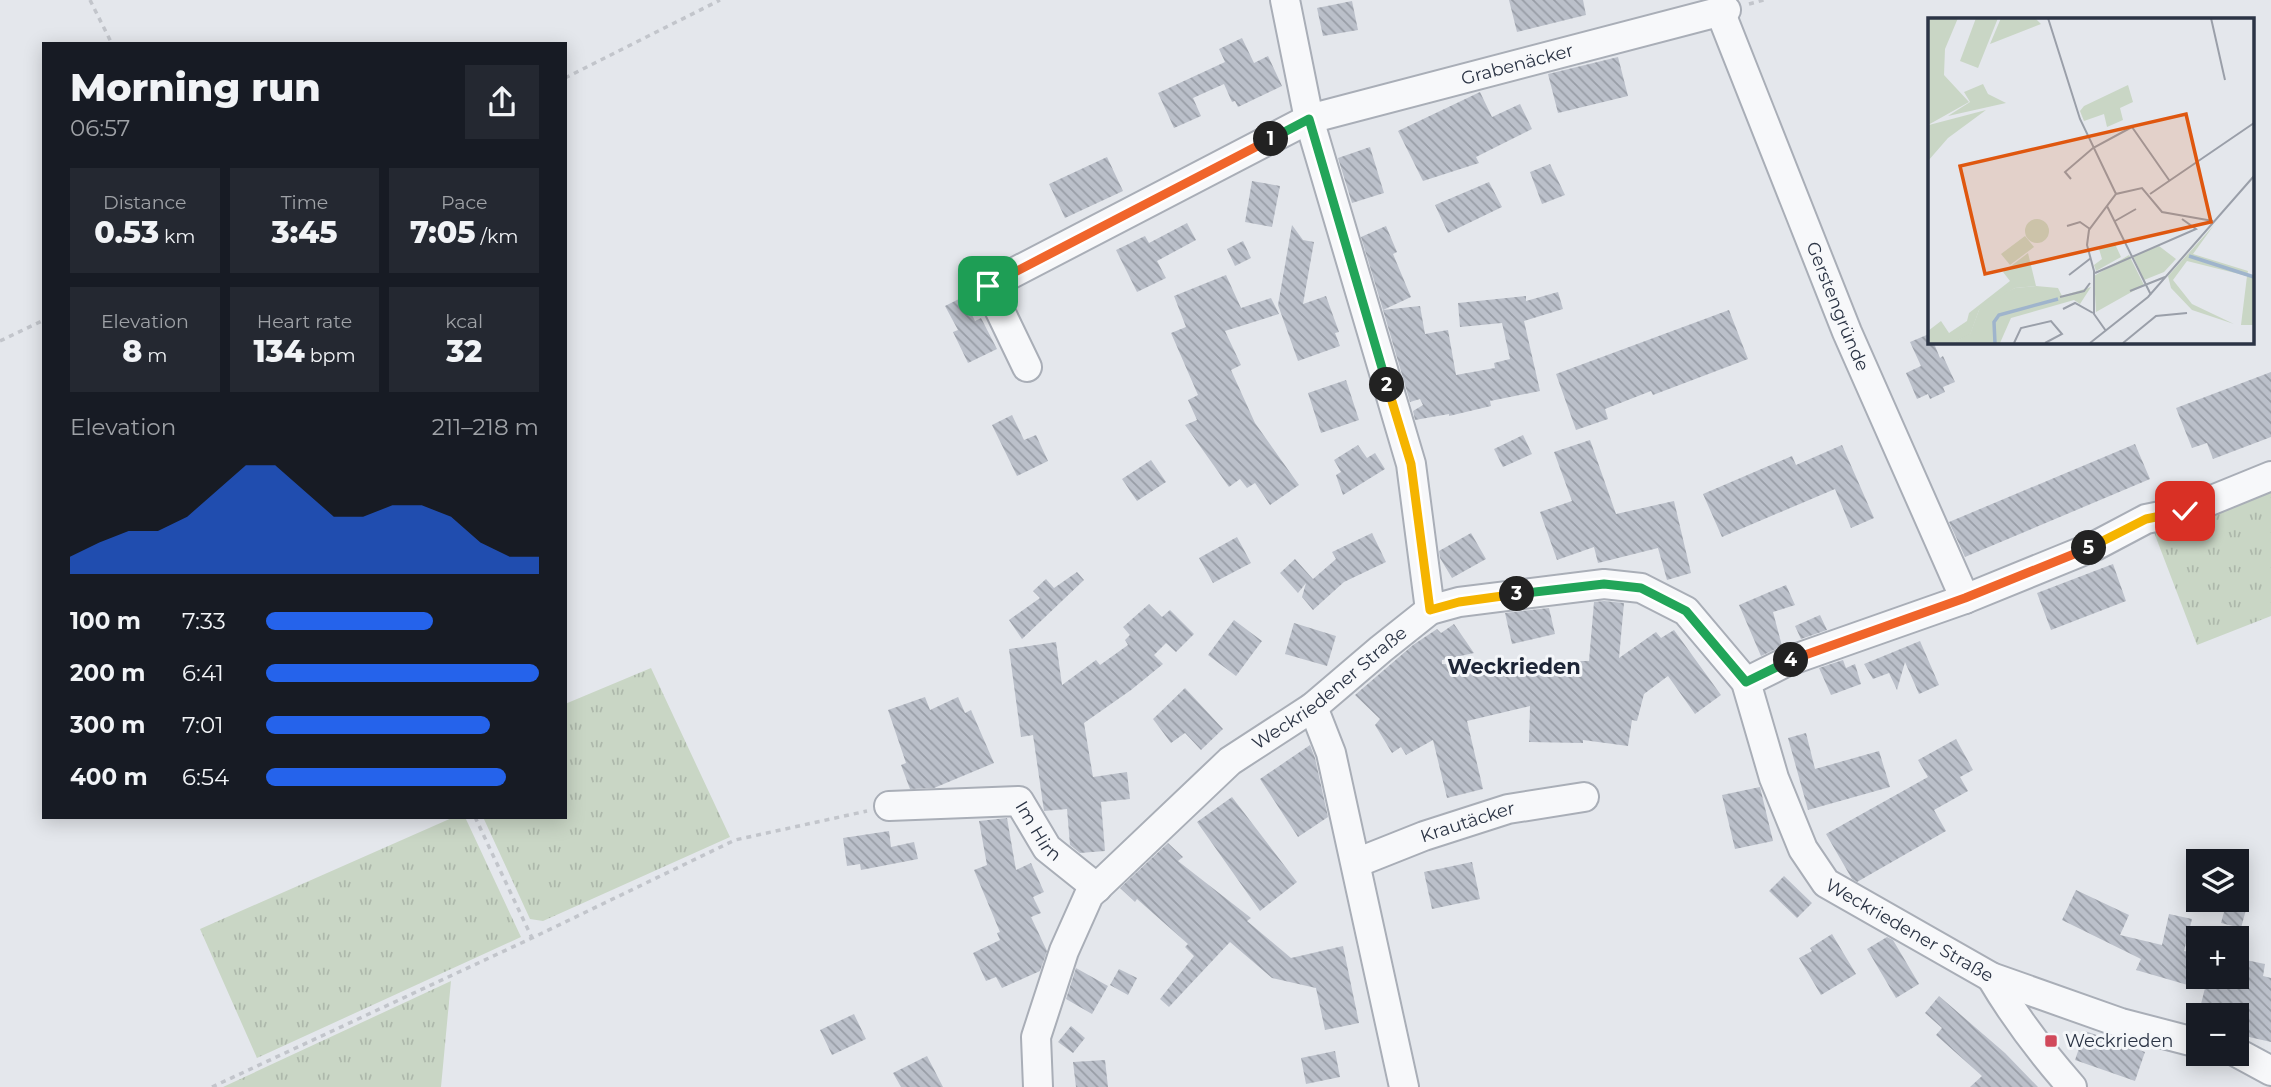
<!DOCTYPE html>
<html lang="en">
<head>
<meta charset="utf-8">
<style>
	body { margin:0; font-family:Montserrat,sans-serif; background:#242831; color:#f1f3f6; height:100vh; display:flex; flex-direction:column; font-size:26px; white-space:nowrap }
	* { box-sizing:border-box; margin:0 }
	p { font-size:23px; color:#9ea1a6 }
	.icon { flex:none; width:38px; height:38px; fill:none; stroke:currentColor; stroke-width:2; stroke-linecap:round; stroke-linejoin:round }
	.map { position:relative; flex:1; overflow:hidden }
	.sheet { position:absolute; left:42px; top:42px; width:525px; height:777px; display:flex; flex-direction:column; background:#171b24; border-radius:0px; box-shadow:0 4px 18px #0003 }
	.sheet>* { flex:none }
	.fabs { position:absolute; left:2186px; top:849px; display:grid; gap:14px }
	.fabs a { display:grid; place-items:center; width:63px; height:63px; border-radius:0px; background:#171b24; box-shadow:0 4px 18px #0003; font-size:35px }
	.pin { position:absolute; display:grid; place-items:center; width:60px; height:60px; color:#fff; margin:-30px; border-radius:14px; box-shadow:0 4px 10px #0006 }
	.km { position:absolute; width:35px; height:35px; margin:-18px; border-radius:50%; background:#222; color:#fff; font-size:19px; line-height:35px; text-align:center }
	.round { display:grid; place-items:center; flex:none; width:74px; height:74px; border-radius:0px; background:#242831 }
	.head { display:flex; align-items:center; justify-content:space-between; height:119px; padding:0 28px }
	h1 { font-size:38px; font-weight:800; line-height:52px }
	.stats { display:grid; grid-template-columns:repeat(3,1fr); gap:10px; height:119px; padding:7px 28px }
	.stats div { display:grid; align-content:center; border-radius:0px; background:#242831; text-align:center }
	.stats b { font-size:30px; font-weight:800 }
	.stats small { font-size:19px; font-weight:400 }
	.stats p { font-size:19px }
	.chart { height:196px; padding:14px 28px }
	.chart p { display:flex; justify-content:space-between }
	.chart svg { width:100%; height:126px; margin-top:7px; fill:#2563eb; opacity:.7 }
	ul { padding:0 28px; list-style:none; font-size:23px }
	li { display:grid; grid-template-columns:112px 84px 1fr; align-items:center; height:52px }
	li i { height:18px; border-radius:9px; background:#2563eb }
	.map>svg:first-child { display:block }
</style>
</head>
<body>
<div class="map">
<svg width="2271" height="1087" viewBox="0 0 2271 1087">
	<defs>
		<pattern id="grass-tufts" width="24" height="20" patternUnits="userSpaceOnUse" patternTransform="scale(1.75)"><rect width="24" height="20" fill="#c9d6c5"/><path d="M3 7l-1-3M5 7V3M7 7l1-3M15 17l-1-3M17 17v-4M19 17l1-3" fill="none" stroke="#adb8ab"/></pattern>
		<pattern id="building-back-hatch" width="6" height="6" patternUnits="userSpaceOnUse" patternTransform="scale(1.75)"><rect width="6" height="6" fill="#bbc0ca"/><path d="M-1 5l2 2M0 0l6 6M5-1l2 2" fill="none" stroke="#989da6"/></pattern>
	</defs>
	<rect width="100%" height="100%" fill="#e4e7ec"/>
	<!-- grass -->
	<path fill="url(#grass-tufts)" d="M 2271,483 L 2271,616 L 2197,645 L 2152,527 Z
		M 651,668 L 730,837 L 543,921 L 530,919 L 483,817 L 565,817 L 565,704 Z
		M 454,817 L 465,817 L 521,937 L 257,1058 L 200,929 Z
		M 451,981 L 441,1087 L 223,1087 Z"/>
	<!-- building -->
	<path fill="url(#building-back-hatch)" d="M 1509,0 L 1583,0 L 1586,15 L 1517,32 Z
		M 1352,1 L 1358,30 L 1323,36 L 1317,8 Z
		M 1242,38 L 1254,63 L 1268,56 L 1282,86 L 1238,107 L 1235,101 L 1232,102 L 1224,84 L 1193,98 L 1201,116 L 1174,128 L 1158,93 L 1225,62 L 1219,49 Z
		M 1618,57 L 1628,96 L 1558,113 L 1548,74 Z
		M 1480,92 L 1492,117 L 1520,104 L 1532,129 L 1476,157 L 1479,163 L 1423,181 L 1398,131 Z
		M 1370,147 L 1384,193 L 1352,203 L 1338,158 Z
		M 1107,157 L 1123,191 L 1065,218 L 1049,184 Z
		M 1550,164 L 1565,195 L 1542,204 L 1530,172 Z
		M 1252,181 L 1280,186 L 1272,227 L 1245,222 Z
		M 1489,182 L 1502,207 L 1448,233 L 1435,205 Z
		M 1187,223 L 1196,240 L 1157,261 L 1166,278 L 1137,292 L 1116,250 L 1145,236 L 1149,243 Z
		M 1292,225 L 1303,240 L 1314,242 L 1303,304 L 1326,296 L 1339,332 L 1335,333 L 1340,346 L 1298,361 L 1278,305 Z
		M 1386,226 L 1397,252 L 1393,254 L 1411,297 L 1383,310 L 1361,237 Z
		M 1243,241 L 1251,258 L 1235,266 L 1227,249 Z
		M 1226,275 L 1241,308 L 1271,298 L 1279,314 L 1225,331 L 1241,365 L 1231,370 L 1255,423 L 1299,485 L 1270,505 L 1255,483 L 1247,488 L 1240,479 L 1229,487 L 1185,425 L 1197,420 L 1188,400 L 1198,395 L 1171,333 L 1186,327 L 1174,296 Z
		M 1558,292 L 1563,309 L 1524,321 L 1540,391 L 1490,401 L 1491,406 L 1449,416 L 1449,414 L 1415,420 L 1413,411 L 1423,405 L 1420,399 L 1410,402 L 1383,310 L 1420,306 L 1425,334 L 1448,330 L 1456,375 L 1495,368 L 1494,363 L 1510,359 L 1502,323 L 1460,327 L 1458,303 L 1526,296 L 1526,301 Z
		M 963,297 L 975,321 L 981,318 L 997,349 L 968,363 L 953,332 L 958,330 L 945,306 Z
		M 1729,310 L 1748,359 L 1653,395 L 1651,391 L 1605,409 L 1608,419 L 1576,430 L 1556,374 Z
		M 1929,334 L 1930,341 L 1933,341 L 1940,358 L 1943,356 L 1955,382 L 1943,387 L 1945,392 L 1930,399 L 1928,394 L 1917,399 L 1906,373 L 1921,366 L 1910,342 Z
		M 2271,372 L 2271,437 L 2213,459 L 2207,443 L 2192,448 L 2176,408 Z
		M 1346,380 L 1359,420 L 1321,433 L 1308,393 Z
		M 1012,415 L 1024,440 L 1036,435 L 1048,461 L 1017,476 L 992,425 Z
		M 1523,435 L 1532,454 L 1503,467 L 1494,449 Z
		M 1590,440 L 1616,514 L 1674,501 L 1691,573 L 1667,580 L 1658,548 L 1598,563 L 1594,547 L 1557,560 L 1540,512 L 1572,501 L 1554,452 Z
		M 2135,444 L 2150,479 L 1965,557 L 1949,522 Z
		M 1358,445 L 1367,458 L 1375,453 L 1385,469 L 1343,495 L 1336,475 L 1341,472 L 1334,460 Z
		M 1842,445 L 1874,518 L 1851,528 L 1835,489 L 1722,537 L 1703,494 L 1792,456 L 1796,465 Z
		M 1151,460 L 1166,482 L 1137,501 L 1122,479 Z
		M 1372,533 L 1386,562 L 1344,582 L 1313,610 L 1302,597 L 1306,583 L 1298,593 L 1280,573 L 1295,559 L 1313,579 L 1336,559 L 1332,552 Z
		M 1471,533 L 1486,559 L 1452,578 L 1440,558 L 1439,551 Z
		M 1237,537 L 1251,563 L 1213,583 L 1199,558 Z
		M 2113,564 L 2126,601 L 2051,630 L 2037,593 Z
		M 1077,572 L 1084,580 L 1022,639 L 1009,620 L 1040,598 L 1033,591 L 1046,579 L 1054,588 Z
		M 1786,585 L 1795,605 L 1773,612 L 1782,646 L 1761,656 L 1739,605 Z
		M 1604,601 L 1624,603 L 1619,658 L 1656,632 L 1661,638 L 1674,630 L 1721,695 L 1695,714 L 1668,676 L 1644,694 L 1637,721 L 1632,720 L 1628,746 L 1583,740 L 1583,743 L 1529,742 L 1530,706 L 1467,721 L 1483,789 L 1447,798 L 1433,740 L 1406,755 L 1401,747 L 1392,753 L 1375,725 L 1380,719 L 1355,695 L 1413,645 L 1437,629 L 1441,633 L 1454,624 L 1474,653 L 1442,660 L 1442,664 L 1576,667 L 1576,661 L 1589,661 L 1594,602 Z
		M 1149,604 L 1162,617 L 1170,610 L 1194,634 L 1176,652 L 1166,643 L 1154,655 L 1163,664 L 1131,690 L 1084,723 L 1093,777 L 1127,772 L 1130,799 L 1101,802 L 1105,851 L 1080,853 L 1070,845 L 1067,809 L 1044,811 L 1033,735 L 1021,737 L 1009,649 L 1056,642 L 1062,685 L 1096,660 L 1100,665 L 1128,645 L 1125,640 L 1130,635 L 1123,627 Z
		M 1549,608 L 1555,634 L 1512,644 L 1505,613 Z
		M 1820,615 L 1827,630 L 1801,639 L 1795,626 Z
		M 1234,620 L 1262,641 L 1236,676 L 1208,655 Z
		M 1294,623 L 1336,636 L 1327,666 L 1285,654 Z
		M 1920,641 L 1939,685 L 1919,694 L 1905,662 L 1897,690 L 1889,673 L 1873,679 L 1864,664 Z
		M 1843,660 L 1846,668 L 1855,664 L 1861,684 L 1831,695 L 1819,668 Z
		M 1185,688 L 1223,729 L 1201,750 L 1185,733 L 1171,743 L 1153,719 Z
		M 925,697 L 930,710 L 958,697 L 965,713 L 971,710 L 994,763 L 934,788 L 910,789 L 901,765 L 906,763 L 888,710 Z
		M 1806,733 L 1815,769 L 1879,751 L 1890,787 L 1808,810 L 1788,738 Z
		M 1956,739 L 1973,770 L 1960,777 L 1968,791 L 1934,810 L 1946,831 L 1857,882 L 1852,879 L 1826,834 L 1928,777 L 1918,760 Z
		M 1310,745 L 1315,758 L 1328,817 L 1298,837 L 1260,779 Z
		M 1760,787 L 1773,841 L 1735,849 L 1722,795 Z
		M 1232,797 L 1297,882 L 1260,911 L 1197,822 Z
		M 1007,818 L 1016,870 L 1031,863 L 1044,892 L 1033,897 L 1041,913 L 1031,917 L 1047,951 L 1040,971 L 1002,988 L 996,977 L 986,981 L 973,953 L 1000,940 L 997,933 L 1000,932 L 974,870 L 987,865 L 979,821 Z
		M 889,831 L 891,847 L 914,842 L 918,859 L 861,870 L 860,864 L 847,866 L 843,838 Z
		M 1168,843 L 1183,857 L 1178,861 L 1251,918 L 1247,921 L 1291,958 L 1343,946 L 1359,1023 L 1325,1030 L 1316,988 L 1272,978 L 1230,942 L 1169,1007 L 1160,999 L 1194,956 L 1185,947 L 1188,944 L 1137,899 L 1135,902 L 1120,888 Z
		M 1472,862 L 1480,899 L 1432,909 L 1424,872 Z
		M 1784,876 L 1812,903 L 1797,918 L 1769,891 Z
		M 2076,890 L 2129,915 L 2120,935 L 2162,945 L 2169,914 L 2192,919 L 2184,951 L 2198,954 L 2198,988 L 2136,970 L 2141,959 L 2062,920 Z
		M 2227,901 L 2247,906 L 2241,928 L 2221,923 Z
		M 1832,934 L 1856,974 L 1821,995 L 1799,958 L 1812,951 L 1810,948 Z
		M 1887,937 L 1893,940 L 1919,984 L 1896,998 L 1867,949 Z
		M 2236,958 L 2265,964 L 2263,976 L 2271,978 L 2271,1042 L 2236,1034 L 2236,1015 L 2211,1015 L 2199,1012 L 2208,976 L 2236,976 Z
		M 1076,968 L 1108,986 L 1092,1014 L 1066,999 Z
		M 1119,969 L 1137,978 L 1128,995 L 1110,985 Z
		M 1939,996 L 2005,1053 L 2038,1087 L 1970,1087 L 1982,1076 L 1936,1035 L 1942,1028 L 1925,1013 Z
		M 854,1014 L 866,1039 L 832,1055 L 820,1030 Z
		M 1071,1026 L 1085,1038 L 1073,1053 L 1058,1042 Z
		M 2085,1031 L 2145,1052 L 2135,1081 L 2075,1060 Z
		M 1335,1051 L 1340,1077 L 1306,1084 L 1301,1058 Z
		M 927,1056 L 943,1087 L 901,1087 L 893,1073 Z
		M 1105,1060 L 1108,1087 L 1076,1087 L 1073,1062 Z"/>
	<g fill="none" stroke-linecap="round" stroke-linejoin="round">
		<!-- minor casing -->
		<g stroke="#a9aeb7" stroke-width="32">
			<g id="minor">
				<path d="M 1285,0 L 1309,119 L 1411,464 L 1430,610"/>
				<path id="s1" d="M 1720,11 L 1847,332 L 1965,599"/>
				<path id="s2" d="M 1027,367 L 988,286 L 1309,119 L 1726,10"/>
				<path d="M 1746,682 L 1786,662 L 1965,599 L 2095,546 L 2146,519 L 2185,511 L 2271,476"/>
				<path d="M 1313,707 L 1331,753 L 1404,1087"/>
				<path id="s3" d="M 889,806 L 1019,801 L 1047,848 L 1097,888"/>
				<path id="s4" d="M 1356,863 L 1424,836 L 1508,809 L 1584,797"/>
				<path d="M 1991,977 C 2014,1016 2042,1053 2072,1087"/>
				<path d="M 2236,1052 L 2271,1071"/>
				<path id="s5" d="M 1038,1087 L 1036,1037 L 1064,951 L 1089,895 L 1230,761 L 1313,707 L 1381,649 L 1430,610 L 1459,602 L 1604,584 L 1641,588 L 1686,611 L 1746,682 L 1774,778 L 1803,849 L 1826,883 L 1991,977 L 2121,1023 L 2198,1043"/>
			</g>
		</g>
		<!-- path -->
		<path stroke="#c2c5cb" stroke-width="3.5" stroke-dasharray="5 5" stroke-linecap="butt" d="M 90,0 L 112,44
			M 1749,4 L 1764,0
			M 565,78 L 720,0
			M 0,341 L 44,320
			M 475,817 L 532,938
			M 212,1087 L 532,938 L 735,840 L 867,811"/>
		<!-- minor -->
		<use href="#minor" stroke="#f7f8fa" stroke-width="28"/>
	</g>
	<g fill="none" stroke-linecap="round" stroke-linejoin="round">
		<!-- split-1 casing -->
		<g stroke="#fff" stroke-width="14">
			<path id="split-1" d="M 988,286 L 1271,139"/>
		</g>
		<!-- split-2 casing -->
		<g stroke="#fff" stroke-width="14">
			<path id="split-2" d="M 1271,139 L 1309,119 L 1387,385"/>
		</g>
		<!-- split-3 casing -->
		<g stroke="#fff" stroke-width="14">
			<path id="split-3" d="M 1387,385 L 1411,464 L 1430,610 L 1459,602 L 1517,594"/>
		</g>
		<!-- split-4 casing -->
		<g stroke="#fff" stroke-width="14">
			<path id="split-4" d="M 1517,594 L 1604,584 L 1641,588 L 1686,611 L 1746,682 L 1791,660"/>
		</g>
		<!-- split-5 casing -->
		<g stroke="#fff" stroke-width="14">
			<path id="split-5" d="M 1791,660 L 1965,598 L 2089,548"/>
		</g>
		<!-- split-6 casing -->
		<g stroke="#fff" stroke-width="14">
			<path id="split-6" d="M 2089,548 L 2146,519 L 2185,511"/>
		</g>
		<!-- split-1 -->
		<use href="#split-1" stroke="#f0652b" stroke-width="9"/>
		<!-- split-2 -->
		<use href="#split-2" stroke="#22a559" stroke-width="9"/>
		<!-- split-3 -->
		<use href="#split-3" stroke="#f5b400" stroke-width="9"/>
		<!-- split-4 -->
		<use href="#split-4" stroke="#22a559" stroke-width="9"/>
		<!-- split-5 -->
		<use href="#split-5" stroke="#f0652b" stroke-width="9"/>
		<!-- split-6 -->
		<use href="#split-6" stroke="#f5b400" stroke-width="9"/>
	</g>
	<!-- markers -->
	<rect fill="#d1495b" stroke="#f4f6f9" stroke-width="2.5" x="2044" y="1034" width="14" height="14" rx="3.5"/>
	<g text-anchor="middle" dominant-baseline="central" stroke-width="6" stroke-linejoin="round" paint-order="stroke">
		<!-- street labels -->
		<g font-size="18" fill="#2b3445" stroke="#f4f6f9">
			<text stroke="none"><textPath href="#s2" startOffset="667">Grabenäcker</textPath></text>
			<text stroke="none"><textPath href="#s1" startOffset="318">Gerstengründe</textPath></text>
			<text stroke="none"><textPath href="#s5" startOffset="520">Weckriedener Straße</textPath></text>
			<text stroke="none"><textPath href="#s4" startOffset="119">Krautäcker</textPath></text>
			<text stroke="none"><textPath href="#s3" startOffset="166">Im Hirn</textPath></text>
			<text stroke="none"><textPath href="#s5" startOffset="1318">Weckriedener Straße</textPath></text>
		</g>
		<!-- poi labels -->
		<g font-size="18" fill="#2b3445" stroke="#f4f6f9" text-anchor="start">
			<text x="2065" y="1041">Weckrieden</text>
		</g>
		<!-- quarter labels -->
		<g font-size="21" font-weight="bold" fill="#1d2536" stroke="#f4f6f9">
			<text x="1514" y="666">Weckrieden</text>
		</g>
	</g>
	<!-- overview -->
	<g transform="translate(1928 18)">
		<rect width="326" height="326" fill="#e4e7ec"/>
		<path d="M 48,0 L 70,0 L 50,50 L 32,43 ZM 73,0 L 107,0 L 113,6 L 62,26 ZM 55,66 L 60,76 L 78,85 L 20,98 L 42,84 L 36,74 ZM 200,67 L 205,84 L 192,90 L 195,102 L 179,109 L 176,96 L 156,103 L 152,93 L 156,88 ZM 58,92 L 20,120 L 0,143 L 1,107 ZM97 213a12 12 0 1 1 24 0a12 12 0 1 1-24 0ZM 286,207 L 265,236 L 320,253 L 319,258 L 325,259 L 325,307 L 313,307 L 319,258 L 259,243 L 245,262 L 264,286 L 306,306 L 264,292 L 243,270 L 240,258 ZM 97,218 L 106,229 L 82,247 L 73,236 ZM 187,226 L 193,239 L 168,253 L 166,247 L 174,241 L 171,231 ZM 231,228 L 248,241 L 236,254 L 216,262 L 205,238 ZM 100,235 L 108,268 L 87,270 L 51,292 L 42,317 L 24,325 L 0,325 L 0,313 L 13,303 L 21,315 L 39,303 L 41,295 L 82,263 L 75,254 ZM 201,237 L 216,267 L 168,294 L 166,258 Z" fill="#c9d6c5"/>
		<path d="M 0,0 L 30,0 L 17,31 L 16,57 L 41,84 L 0,107 ZM 108,268 L 130,270 L 134,278 L 163,269 L 152,286 L 146,282 L 83,300 L 72,325 L 24,325 L 42,316 L 51,292 L 60,283 L 87,270 Z" fill="#c9d6c5"/>
		<path fill="none" stroke="#9fb4cc" stroke-width="3.5" d="M 261,238 L 326,259M 67,325 L 66,304 L 71,297 L 130,281"/>
		<path fill="none" stroke="#9a9fa9" stroke-width="2" d="M 120,0 L 152,101 L 188,176M 283,0 L 297,62M 204,109 L 241,162M 143,161 L 137,154 L 165,130 L 204,109M 222,176 L 326,105M 179,188 L 223,277M 187,203 L 208,191M 139,208 L 152,204 L 162,211M 167,255 L 268,211 L 254,201M 141,257 L 163,240M 202,273 L 237,259M 132,279 L 156,273 L 162,265M 135,291 L 147,285 L 165,295M 178,313 L 166,296 L 166,253 L 159,227 L 161,212 L 188,176 L 214,170 L 234,194 L 285,203M 86,325 L 93,310 L 123,303 L 134,316 L 117,325M 162,325 L 220,279 L 326,158M 195,325 L 228,298 L 259,295"/>
		<path fill="#df570f" fill-opacity="0.15" stroke="#df570f" stroke-width="3.5" d="M 258,96 L 283,204 L 57,256 L 32,148 Z"/>
		<rect width="326" height="326" fill="none" stroke="#2b3445" stroke-width="3.5"/>
	</g>
</svg>
<div class="fabs">
<a><svg class="icon" aria-label="layers" viewBox="0 0 24 24"><path d="M12 4l9 5-9 5-9-5zM3 14l9 5 9-5"/></svg></a>
<a>+</a>
<a>−</a>
</div>
<div class="pin" style="left:988px;top:286px;background:#1e9e55"><svg class="icon" aria-label="arrive" viewBox="0 0 24 24"><path d="M6 21V4h12l-3 4 3 4H6"/></svg></div>
<div class="pin" style="left:2185px;top:511px;background:#d93025"><svg class="icon" aria-label="check" viewBox="0 0 24 24"><path d="M5 12l5 5 9-10"/></svg></div>
<b class="km" style="left:1271px;top:139px">1</b>
<b class="km" style="left:1387px;top:385px">2</b>
<b class="km" style="left:1517px;top:594px">3</b>
<b class="km" style="left:1791px;top:660px">4</b>
<b class="km" style="left:2089px;top:548px">5</b>
<section class="sheet">
<div class="head"><div><h1>Morning run</h1><p>06:57</p></div><a class="round"><svg class="icon" aria-label="share" viewBox="0 0 24 24"><path d="M12 15V3M7 8l5-5 5 5M5 13v7h14v-7"/></svg></a></div>
<div class="stats">
<div><p>Distance</p><b>0.53<small> km</small></b></div>
<div><p>Time</p><b>3:45</b></div>
<div><p>Pace</p><b>7:05<small> /km</small></b></div>
</div>
<div class="stats">
<div><p>Elevation</p><b>8<small> m</small></b></div>
<div><p>Heart rate</p><b>134<small> bpm</small></b></div>
<div><p>kcal</p><b>32</b></div>
</div>
<div class="chart"><p><span>Elevation</span>211–218 m</p>
<svg viewBox="0 0 160 44" preserveAspectRatio="none"><path d="M0 44V38L10 33L20 29L30 29L40 24L50 15L60 6L70 6L80 15L90 24L100 24L110 20L120 20L130 24L140 33L150 38L160 38V44z"/></svg>
</div>
<ul>
<li><b>100 m</b>7:33<i style="width:61%"></i></li>
<li><b>200 m</b>6:41<i style="width:100%"></i></li>
<li><b>300 m</b>7:01<i style="width:82%"></i></li>
<li><b>400 m</b>6:54<i style="width:88%"></i></li>
</ul>
</section>
</div>
</body>
</html>
